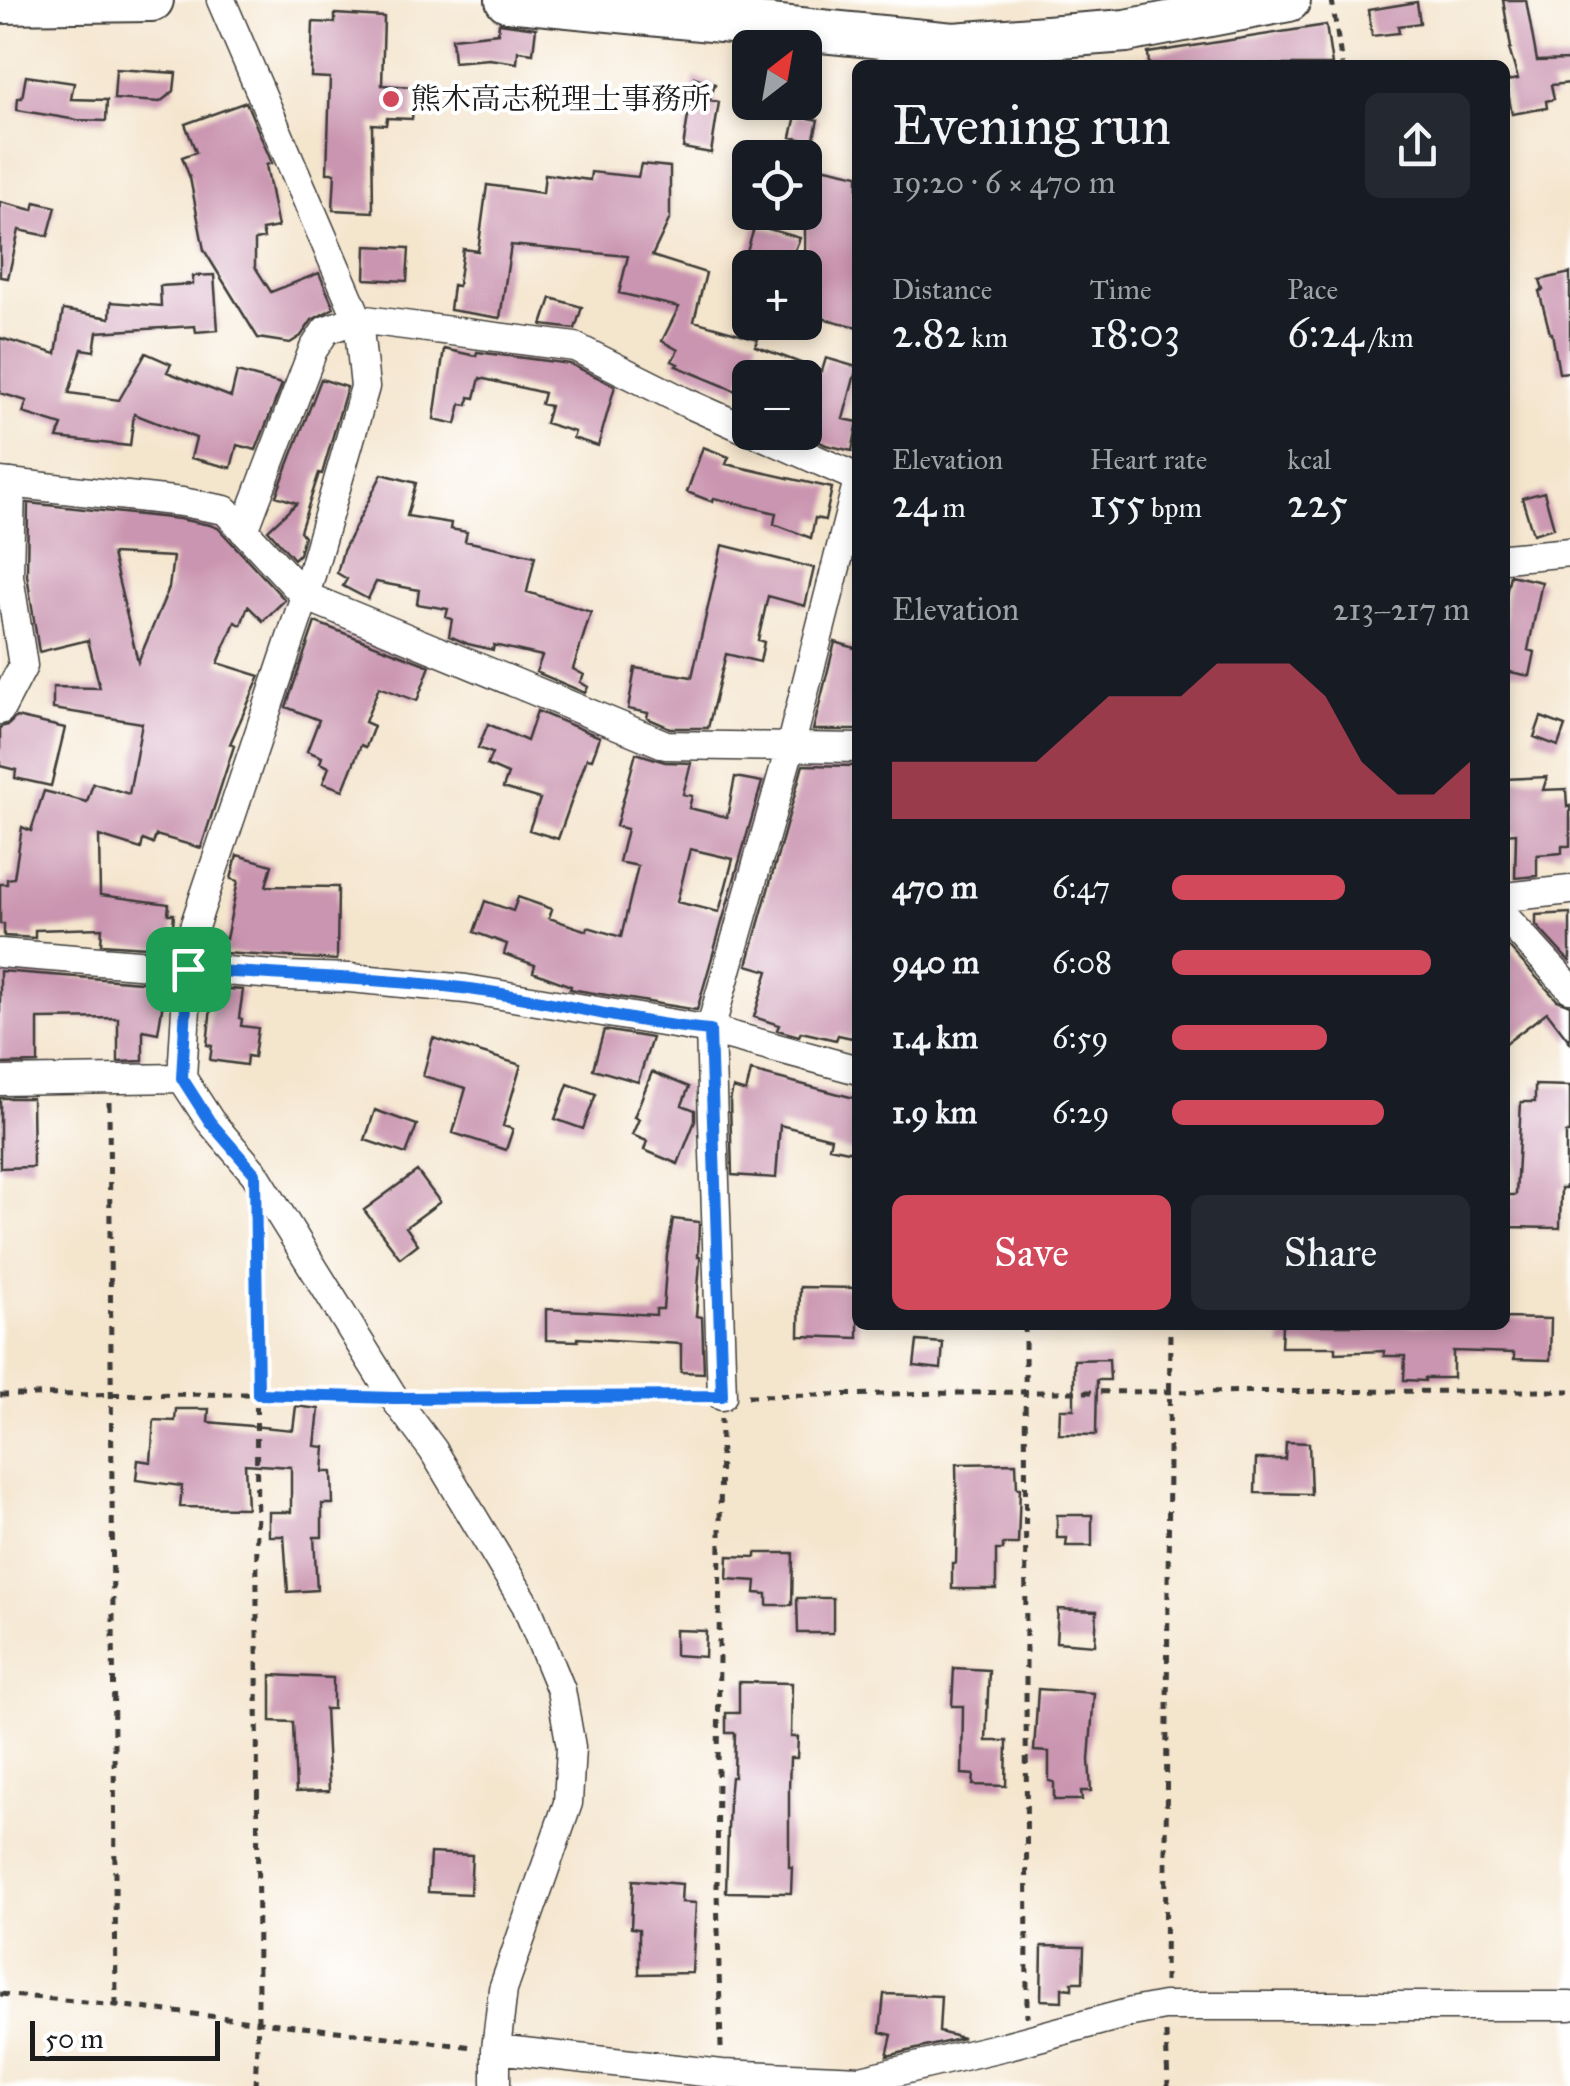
<!DOCTYPE html>
<html lang="en">
<head>
<meta charset="utf-8">
<style>
	body { margin:0; font-family:"IM FELL Great Primer","Noto Serif JP",serif; background:#242831; color:#f1f3f6; height:100vh; display:flex; flex-direction:column; font-size:38px; white-space:nowrap }
	* { box-sizing:border-box; margin:0 }
	p { font-size:32px; color:#9ea1a6 }
	.icon { flex:none; width:55px; height:55px; fill:none; stroke:currentColor; stroke-width:2; stroke-linecap:round; stroke-linejoin:round }
	.map { position:relative; flex:1; overflow:hidden }
	.sheet { position:absolute; left:852px; top:60px; width:658px; height:1270px; display:flex; flex-direction:column; background:#171b24; border-radius:15px; box-shadow:0 5px 15px #0003 }
	.sheet>* { flex:none }
	.needle { width:65px; rotate:31deg }
	.buttons { position:absolute; left:732px; top:30px; display:grid; gap:20px }
	.buttons a { display:grid; place-items:center; width:90px; height:90px; border-radius:15px; background:#171b24; box-shadow:0 5px 15px #0003; font-size:50px }
	.scale { position:absolute; left:30px; bottom:25px; width:190px; box-sizing:border-box; padding-left:10px; border:5px solid #1c1c1c; border-top:0; font-size:28px; line-height:35px; white-space:nowrap; color:#1c1c1c; -webkit-text-stroke:8px #fff; paint-order:stroke }
	.pin { position:absolute; display:grid; place-items:center; width:85px; height:85px; color:#fff; margin:-42px; border-radius:20px; box-shadow:0 5px 15px #0006 }
	.round { display:grid; place-items:center; flex:none; width:105px; height:105px; border-radius:15px; background:#242831 }
	.headline { display:flex; align-items:center; justify-content:space-between; height:170px; padding:0 40px }
	h1 { font-size:55px; font-weight:600; line-height:75px }
	.figures { display:grid; grid-template-columns:repeat(3,1fr); gap:15px; height:170px; padding:10px 40px }
	.figures div { display:grid; align-content:center }
	.figures b { font-size:42px; font-weight:600 }
	.figures small { font-size:28px; font-weight:400 }
	.figures p { font-size:28px }
	.chart { height:280px; padding:20px 40px }
	.chart p { display:flex; justify-content:space-between }
	.chart svg { width:100%; height:180px; margin-top:10px; fill:#d1495b; opacity:.7 }
	.cta { display:flex; gap:20px; margin-top:auto; padding:20px 40px }
	.cta a { flex:1; height:115px; border-radius:15px; background:#d1495b; color:#fff; font-size:40px; font-weight:600; line-height:115px; text-align:center }
	.cta a+a { background:#242831; color:#f1f3f6 }
	ul { padding:0 40px; list-style:none; font-size:32px }
	li { display:grid; grid-template-columns:160px 120px 1fr; align-items:center; height:75px }
	li i { height:25px; border-radius:12px; background:#d1495b }
	.map>svg:first-child { display:block }
</style>
</head>
<body>
<div class="map">
<svg width="1570" height="2086" viewBox="0 0 1570 2086">
	<rect width="100%" height="100%" fill="#fff"/>
	<filter id="ink" filterUnits="userSpaceOnUse"><feTurbulence type="fractalNoise" baseFrequency=".01" numOctaves="2"/><feDisplacementMap in="SourceGraphic" scale="20" xChannelSelector="R" yChannelSelector="G"/><feConvolveMatrix kernelMatrix="1 2 1 2 8 2 1 2 1" color-interpolation-filters="sRGB"/></filter>
	<filter id="wash" filterUnits="userSpaceOnUse"><feTurbulence type="fractalNoise" baseFrequency=".0048" numOctaves="4" result="noise"/><feDisplacementMap in="SourceGraphic" scale="40" xChannelSelector="R" yChannelSelector="G"/><feGaussianBlur stdDeviation="2.25" result="paint"/><feColorMatrix in="noise" values="0 0 0 0 0 0 0 0 0 0 0 0 0 0 0 0 0 1.4 0 .05"/><feComposite in="paint" operator="in"/></filter>
	<g filter="url(#wash)">
		<rect width="100%" height="100%" fill="#f4e5cd"/>
		<g id="blocks">
			<!-- building -->
			<path fill="#ca95b0" fill-rule="evenodd" d="M 1503,0 L 1526,0 L 1537,61 L 1570,60 L 1570,83 L 1551,85 L 1554,99 L 1546,101 L 1547,108 L 1512,114 L 1506,81 L 1518,79 L 1509,49 L 1511,48 Z
				M 1417,2 L 1420,23 L 1398,26 L 1399,33 L 1372,36 L 1368,10 Z
				M 335,14 L 384,17 L 382,85 L 415,87 L 412,119 L 387,118 L 386,125 L 372,124 L 373,212 L 333,210 L 335,173 L 327,173 L 330,78 L 311,77 L 313,22 L 335,23 Z
				M 499,23 L 536,28 L 533,53 L 518,51 L 517,63 L 489,59 L 454,62 L 452,38 L 498,33 Z
				M 1326,25 L 1332,65 L 1149,65 L 1148,53 Z
				M 116,69 L 176,73 L 174,91 L 160,102 L 114,99 Z
				M 26,76 L 74,83 L 71,99 L 107,100 L 106,121 L 77,120 L 17,110 L 18,98 L 22,98 Z
				M 694,77 L 715,84 L 710,100 L 719,102 L 711,153 L 683,148 Z
				M 246,102 L 272,163 L 266,165 L 278,227 L 262,230 L 264,238 L 255,240 L 255,267 L 271,292 L 319,273 L 334,308 L 312,320 L 301,336 L 290,343 L 258,338 L 204,250 L 190,178 L 182,157 L 196,152 L 185,124 Z
				M 796,115 L 818,120 L 813,142 L 791,137 Z
				M 641,164 L 670,167 L 670,218 L 652,256 L 706,273 L 694,321 L 758,339 L 755,346 L 822,371 L 826,358 L 857,367 L 843,419 L 858,422 L 852,451 L 826,445 L 805,435 L 805,378 L 772,378 L 746,368 L 736,391 L 676,366 L 678,364 L 672,361 L 678,350 L 662,341 L 679,307 L 619,293 L 628,256 L 511,245 L 500,318 L 450,310 L 453,285 L 458,286 L 463,249 L 478,251 L 487,185 L 543,193 L 545,174 L 590,180 L 591,172 L 638,177 Z
				M 817,166 L 858,175 L 858,327 L 805,314 L 816,263 L 805,261 L 805,221 Z
				M 0,202 L 33,210 L 35,202 L 56,207 L 48,236 L 19,230 L 8,278 L 0,277 Z
				M 755,225 L 800,238 L 792,257 L 779,253 L 777,261 L 768,258 L 765,268 L 742,268 Z
				M 366,246 L 409,248 L 407,281 L 365,279 Z
				M 1570,273 L 1570,372 L 1559,373 L 1552,333 L 1550,333 L 1539,291 L 1543,290 L 1540,280 Z
				M 214,275 L 218,330 L 196,332 L 195,326 L 97,332 L 94,351 L 82,349 L 69,393 L 119,400 L 146,353 L 171,364 L 167,372 L 231,397 L 237,372 L 282,384 L 256,450 L 237,445 L 231,468 L 191,458 L 196,438 L 134,414 L 130,446 L 57,438 L 62,425 L 23,413 L 27,401 L 0,393 L 0,338 L 56,354 L 63,310 L 110,318 L 111,302 L 161,306 L 160,286 L 193,284 L 193,276 Z
				M 551,298 L 582,307 L 575,329 L 542,325 Z
				M 444,349 L 476,356 L 477,352 L 570,364 L 615,386 L 598,446 L 573,438 L 575,432 L 545,423 L 550,406 L 541,404 L 544,393 L 480,378 L 475,398 L 469,397 L 468,405 L 461,404 L 456,424 L 434,419 Z
				M 321,379 L 347,387 L 322,474 L 319,473 L 300,531 L 304,536 L 299,554 L 294,559 L 268,530 L 297,503 L 276,496 Z
				M 703,447 L 729,457 L 726,464 L 832,488 L 825,520 L 815,518 L 811,538 L 774,524 L 776,513 L 714,498 L 713,502 L 687,492 Z
				M 382,474 L 416,483 L 407,516 L 451,523 L 450,529 L 467,532 L 465,541 L 535,556 L 527,592 L 591,612 L 573,669 L 584,675 L 580,682 L 588,687 L 585,693 L 536,672 L 542,656 L 494,645 L 493,650 L 468,644 L 449,636 L 452,619 L 446,617 L 448,609 L 417,604 L 419,590 L 376,582 L 368,599 L 343,586 L 347,579 L 337,573 L 343,551 Z
				M 1544,492 L 1554,528 L 1533,534 L 1522,498 Z
				M 28,503 L 179,519 L 210,525 L 218,528 L 285,600 L 263,621 L 248,606 L 241,625 L 235,622 L 218,663 L 260,676 L 230,744 L 234,746 L 201,848 L 156,835 L 153,844 L 143,840 L 141,849 L 99,836 L 100,895 L 169,904 L 168,914 L 174,914 L 172,935 L 163,934 L 162,948 L 101,944 L 102,928 L 35,930 L 35,938 L 4,936 L 4,924 L 0,924 L 0,884 L 7,884 L 7,879 L 14,878 L 22,827 L 31,831 L 44,791 L 87,802 L 93,783 L 129,794 L 142,723 L 53,709 L 53,687 L 100,688 L 88,640 L 39,652 L 27,575 ZM 112,554 L 173,557 L 169,588 L 138,662 Z
				M 722,545 L 814,568 L 805,606 L 768,596 L 758,640 L 764,642 L 760,662 L 726,654 L 708,728 L 670,728 L 647,718 L 648,713 L 628,709 L 635,668 L 692,677 Z
				M 1510,575 L 1542,582 L 1528,650 L 1535,652 L 1530,676 L 1505,671 L 1505,599 Z
				M 315,622 L 430,666 L 417,701 L 379,687 L 365,722 L 374,726 L 366,747 L 361,745 L 343,790 L 323,783 L 329,767 L 320,763 L 322,757 L 307,751 L 319,720 L 286,707 Z
				M 835,642 L 858,649 L 858,730 L 813,730 Z
				M 537,711 L 600,737 L 592,759 L 587,758 L 558,839 L 529,830 L 540,799 L 503,788 L 508,774 L 487,765 L 492,753 L 478,748 L 488,724 L 527,741 Z
				M 16,717 L 65,728 L 51,786 L 15,778 L 16,770 L 0,766 L 0,727 L 8,725 Z
				M 1541,717 L 1565,726 L 1558,746 L 1534,737 Z
				M 636,753 L 665,762 L 691,763 L 683,794 L 692,796 L 689,808 L 727,817 L 735,777 L 762,782 L 697,1010 L 570,989 L 571,986 L 533,972 L 535,965 L 504,954 L 507,944 L 474,932 L 485,901 L 513,911 L 518,897 L 552,909 L 549,918 L 587,931 L 588,927 L 621,937 L 638,866 L 619,862 L 627,829 L 616,826 ZM 690,849 L 733,859 L 719,912 L 677,902 Z
				M 803,765 L 858,766 L 858,1014 L 852,1038 L 838,1035 L 836,1040 L 801,1032 L 799,1036 L 777,1030 L 779,1025 L 754,1017 L 768,971 L 747,965 Z
				M 1547,777 L 1543,790 L 1566,789 L 1567,807 L 1570,806 L 1570,846 L 1562,846 L 1562,853 L 1537,855 L 1537,876 L 1515,878 L 1516,833 L 1505,834 L 1505,779 Z
				M 237,855 L 272,865 L 266,886 L 338,887 L 337,960 L 208,952 L 215,935 L 226,939 L 238,881 L 231,879 Z
				M 1570,913 L 1570,962 L 1536,925 L 1536,915 Z
				M 1505,943 L 1557,1000 L 1570,1005 L 1570,1042 L 1547,1012 L 1505,1044 Z
				M 0,971 L 166,984 L 158,1033 L 143,1030 L 143,1061 L 118,1062 L 118,1018 L 38,1019 L 38,1063 L 0,1064 Z
				M 213,988 L 243,990 L 239,1018 L 242,1019 L 241,1026 L 258,1028 L 254,1057 L 247,1056 L 246,1065 L 210,1060 L 212,1046 L 207,1045 Z
				M 604,1030 L 652,1038 L 638,1082 L 593,1069 Z
				M 433,1038 L 521,1065 L 503,1126 L 513,1129 L 506,1150 L 453,1133 L 466,1088 L 423,1076 Z
				M 751,1071 L 858,1099 L 858,1153 L 829,1147 L 831,1138 L 780,1125 L 776,1178 L 732,1175 L 730,1101 L 733,1088 L 746,1092 Z
				M 652,1072 L 689,1087 L 682,1105 L 695,1110 L 695,1121 L 678,1164 L 644,1150 L 647,1141 L 632,1135 L 639,1119 L 634,1117 Z
				M 568,1084 L 596,1094 L 583,1129 L 555,1119 Z
				M 1535,1085 L 1570,1086 L 1570,1133 L 1566,1133 L 1566,1188 L 1561,1188 L 1560,1228 L 1505,1227 L 1505,1195 L 1516,1195 L 1521,1102 L 1535,1102 Z
				M 0,1098 L 32,1098 L 33,1167 L 0,1168 Z
				M 375,1110 L 417,1125 L 406,1154 L 365,1140 Z
				M 417,1171 L 440,1202 L 406,1227 L 418,1244 L 400,1258 L 364,1210 Z
				M 673,1219 L 699,1222 L 698,1257 L 700,1257 L 700,1261 L 696,1316 L 702,1317 L 704,1373 L 681,1372 L 681,1344 L 578,1338 L 578,1341 L 546,1340 L 546,1309 L 656,1315 L 656,1309 L 663,1309 L 667,1255 Z
				M 800,1287 L 858,1288 L 858,1338 L 799,1336 Z
				M 1505,1318 L 1551,1319 L 1550,1360 L 1514,1359 L 1514,1353 L 1453,1351 L 1453,1378 L 1425,1378 L 1425,1381 L 1404,1380 L 1405,1356 L 1384,1356 L 1384,1351 L 1336,1353 L 1336,1347 L 1281,1347 L 1282,1325 L 1505,1325 Z
				M 917,1341 L 943,1343 L 941,1369 L 914,1366 Z
				M 1109,1359 L 1110,1380 L 1097,1380 L 1096,1435 L 1059,1434 L 1060,1409 L 1074,1409 L 1074,1360 Z
				M 296,1406 L 319,1409 L 315,1446 L 325,1447 L 323,1472 L 332,1472 L 333,1504 L 322,1504 L 322,1537 L 314,1537 L 317,1590 L 288,1592 L 284,1536 L 269,1536 L 269,1512 L 291,1512 L 291,1467 L 245,1464 L 247,1508 L 180,1507 L 182,1486 L 136,1480 L 138,1460 L 151,1462 L 154,1420 L 175,1421 L 176,1409 L 209,1409 L 208,1422 L 293,1430 Z
				M 1286,1442 L 1309,1443 L 1311,1494 L 1255,1493 L 1256,1459 L 1285,1459 Z
				M 1016,1463 L 1017,1488 L 1020,1488 L 1018,1544 L 1003,1544 L 1003,1550 L 996,1550 L 996,1589 L 952,1589 L 952,1563 L 956,1563 L 957,1518 L 956,1464 Z
				M 1057,1515 L 1092,1515 L 1092,1546 L 1066,1546 L 1067,1538 L 1057,1538 Z
				M 756,1553 L 793,1553 L 792,1605 L 767,1605 L 767,1594 L 755,1593 L 756,1581 L 727,1579 L 728,1556 L 756,1557 Z
				M 797,1598 L 833,1598 L 833,1633 L 798,1633 Z
				M 1058,1609 L 1097,1611 L 1095,1645 L 1056,1642 Z
				M 675,1630 L 706,1631 L 705,1657 L 675,1655 Z
				M 954,1668 L 989,1670 L 986,1741 L 1007,1741 L 1006,1786 L 973,1785 L 974,1775 L 962,1774 L 963,1706 L 952,1706 Z
				M 271,1675 L 333,1678 L 333,1709 L 325,1709 L 329,1791 L 296,1792 L 293,1722 L 271,1721 Z
				M 739,1682 L 792,1683 L 791,1737 L 798,1737 L 797,1758 L 790,1758 L 789,1790 L 789,1867 L 792,1867 L 791,1893 L 726,1892 L 729,1799 L 731,1777 L 734,1777 L 735,1733 L 726,1733 L 726,1713 L 739,1713 Z
				M 1038,1689 L 1094,1693 L 1089,1760 L 1091,1791 L 1081,1791 L 1082,1800 L 1054,1800 L 1054,1782 L 1049,1781 L 1049,1752 L 1034,1751 Z
				M 430,1853 L 472,1855 L 470,1894 L 428,1892 Z
				M 633,1880 L 682,1884 L 681,1902 L 696,1903 L 692,1973 L 639,1974 L 639,1929 L 631,1928 Z
				M 1042,1946 L 1084,1947 L 1083,1982 L 1072,1982 L 1072,1989 L 1062,1988 L 1062,2001 L 1041,2000 Z
				M 884,1994 L 941,1996 L 939,2032 L 963,2038 L 887,2056 L 892,2035 L 880,2032 Z"/>
		</g>
	</g>
	<g filter="url(#ink)">
		<use href="#blocks" fill-opacity="0" stroke="#3c3a37" stroke-width="2.5"/>
		<g fill="none" stroke-linecap="round" stroke-linejoin="round">
			<!-- street casing -->
			<g stroke="#3c3a37" stroke-width="31">
				<path id="street" d="M 221,0 L 358,319 L 365,387 L 305,596 L 190,939 L 182,1078 L 210,1121 L 255,1174 L 394,1398 L 433,1450 L 526,1605 L 561,1690 L 571,1747 L 568,1803 L 503,1989 L 496,2049 L 496,2086
					M 754,432 L 858,478
					M 0,482 L 182,502 L 225,510 L 305,596 L 666,745 L 858,748
					M 244,531 L 313,350 L 326,330 L 358,319 L 575,347 L 685,402 L 750,431
					M 1505,558 L 1570,552
					M 0,710 L 23,666 L 9,576 L 11,483
					M 1505,897 L 1570,890
					M 1505,917 L 1570,988
					M 0,953 L 287,976 L 350,978 L 466,989 L 710,1030 L 858,1070
					M 0,1081 L 182,1078
					M 722,1396 L 710,1030 L 790,748 L 858,480
					M 496,2049 L 722,2074 L 861,2080 L 1005,2046 L 1132,2012 L 1164,2006 L 1570,2006"/>
			</g>
			<!-- primary casing -->
			<g stroke="#3c3a37" stroke-width="46">
				<path id="primary" d="M 507,0 L 953,44 L 1126,31 L 1289,0
					M 0,2 L 152,0"/>
			</g>
			<!-- path -->
			<path stroke="#3c3a37" stroke-width="5" stroke-dasharray="8 8" stroke-linecap="butt" d="M 1332,0 L 1342,65
				M 109,1102 L 116,2005
				M 1025,1325 L 1027,2017
				M 0,1395 L 258,1394 L 362,1397
				M 748,1396 L 1027,1392 L 1570,1391
				M 428,1398 L 697,1396
				M 1165,1982 L 1170,1325
				M 0,1994 L 116,2005 L 473,2047
				M 1166,2033 L 1168,2086
				M 721,2048 L 717,1890 L 721,1419
				M 255,2086 L 258,2022 L 256,1224"/>
			<!-- street -->
			<use href="#street" stroke="#fff" stroke-width="28"/>
			<!-- primary -->
			<use href="#primary" stroke="#fff" stroke-width="42"/>
		</g>
	</g>
	<g fill="none" stroke-linecap="round" stroke-linejoin="round" filter="url(#ink)">
		<!-- route casing -->
		<g stroke="#fff" stroke-width="20">
			<path id="route" d="M 188,969 C 279,976 371,977 462,988 C 544,998 628,1023 710,1030 L 722,1396 L 394,1398 L 258,1394 L 255,1174 L 210,1122 L 182,1078 Z"/>
		</g>
		<!-- route -->
		<use href="#route" stroke="#1a73e8" stroke-width="12"/>
	</g>
	<!-- markers -->
	<circle fill="#d1495b" stroke="#fff" stroke-width="4" cx="391" cy="99" r="10"/>
	<g text-anchor="middle" dominant-baseline="central" stroke-width="8" stroke-linejoin="round" paint-order="stroke">
		<!-- poi labels -->
		<g font-size="30" fill="#1c1c1c" stroke="#fff" text-anchor="start">
			<text x="411" y="99">熊木高志税理士事務所</text>
		</g>
	</g>
</svg>
<div class="buttons">
<a><svg class="needle" viewBox="-14 -14 28 28"><path d="M0-13l5 13h-10z" fill="#e53935"/><path d="M0 13l5-13h-10z" fill="#9ea1a6"/></svg></a>
<a><svg class="icon" aria-label="locate" viewBox="0 0 24 24"><circle cx="12" cy="12" r="6"/><path d="M12 2v4M12 18v4M2 12h4M18 12h4"/></svg></a>
<a>+</a>
<a>−</a>
</div>
<div class="scale">50 m</div>
<div class="pin" style="left:188px;top:969px;background:#1e9e55"><svg class="icon" aria-label="arrive" viewBox="0 0 24 24"><path d="M6 21V4h12l-3 4 3 4H6"/></svg></div>
<section class="sheet">
<div class="headline"><div><h1>Evening run</h1><p>19:20 · 6 × 470 m</p></div><a class="round"><svg class="icon" aria-label="share" viewBox="0 0 24 24"><path d="M12 15V3M7 8l5-5 5 5M5 13v7h14v-7"/></svg></a></div>
<div class="figures">
<div><p>Distance</p><b>2.82<small> km</small></b></div>
<div><p>Time</p><b>18:03</b></div>
<div><p>Pace</p><b>6:24<small> /km</small></b></div>
</div>
<div class="figures">
<div><p>Elevation</p><b>24<small> m</small></b></div>
<div><p>Heart rate</p><b>155<small> bpm</small></b></div>
<div><p>kcal</p><b>225</b></div>
</div>
<div class="chart"><p><span>Elevation</span>213–217 m</p>
<svg viewBox="0 0 160 44" preserveAspectRatio="none"><path d="M0 44V30L10 30L20 30L30 30L40 30L50 22L60 14L70 14L80 14L90 6L100 6L110 6L120 14L130 30L140 38L150 38L160 30V44z"/></svg>
</div>
<ul>
<li><b>470 m</b>6:47<i style="width:58%"></i></li>
<li><b>940 m</b>6:08<i style="width:87%"></i></li>
<li><b>1.4 km</b>6:59<i style="width:52%"></i></li>
<li><b>1.9 km</b>6:29<i style="width:71%"></i></li>
</ul>
<div class="cta"><a>Save</a><a>Share</a></div>
</section>
</div>
</body>
</html>
